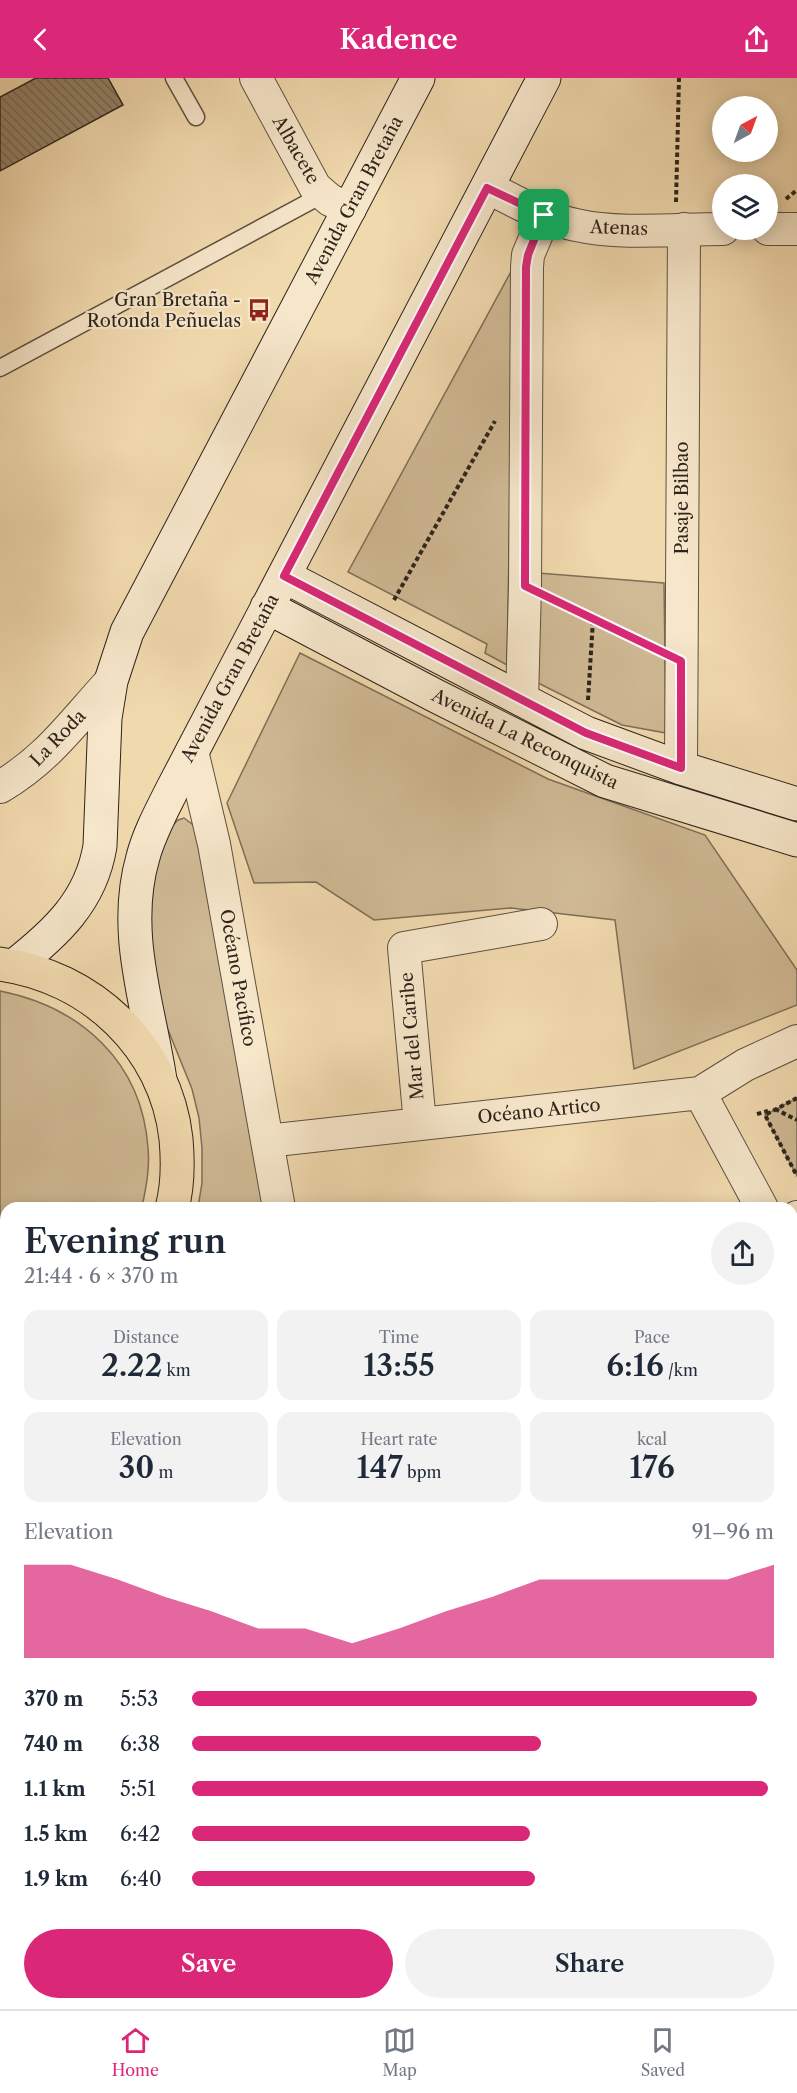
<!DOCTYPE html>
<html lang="en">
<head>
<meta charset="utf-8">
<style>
	body { margin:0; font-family:"Libre Caslon Text",serif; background:#f2f2f3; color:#1f2937; height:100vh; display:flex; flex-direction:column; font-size:22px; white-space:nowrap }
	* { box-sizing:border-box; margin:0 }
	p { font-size:20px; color:#747a83 }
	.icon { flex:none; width:33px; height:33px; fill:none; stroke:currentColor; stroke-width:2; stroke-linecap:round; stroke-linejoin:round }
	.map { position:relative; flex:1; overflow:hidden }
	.panel { position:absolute; left:0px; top:1124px; width:798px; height:808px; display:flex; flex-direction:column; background:#fff; border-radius:18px 18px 0 0; box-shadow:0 3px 15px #0003 }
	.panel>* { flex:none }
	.needle { width:39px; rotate:41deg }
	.fabs { position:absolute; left:712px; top:18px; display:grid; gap:12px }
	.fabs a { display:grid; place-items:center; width:66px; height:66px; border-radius:50%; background:#fff; box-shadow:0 3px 15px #0003; font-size:30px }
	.pin { position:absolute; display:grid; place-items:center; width:51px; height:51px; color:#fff; margin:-26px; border-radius:12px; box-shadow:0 3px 9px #0006 }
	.round { display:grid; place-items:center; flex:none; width:63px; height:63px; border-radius:32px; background:#f2f2f3 }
	.head { display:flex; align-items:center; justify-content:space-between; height:102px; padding:0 24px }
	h1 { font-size:33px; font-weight:600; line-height:45px }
	.stats { display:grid; grid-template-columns:repeat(3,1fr); gap:9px; height:102px; padding:6px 24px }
	.stats div { display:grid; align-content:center; border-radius:15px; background:#f2f2f3; text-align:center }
	.stats b { font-size:30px; font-weight:600 }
	.stats small { font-size:16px; font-weight:400 }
	.stats p { font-size:16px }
	.chart { height:168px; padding:12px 24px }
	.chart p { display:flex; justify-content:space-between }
	.chart svg { width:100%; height:108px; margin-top:6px; fill:#db2777; opacity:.7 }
	.cta { display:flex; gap:12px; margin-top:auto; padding:12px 24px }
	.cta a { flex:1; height:69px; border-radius:36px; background:#db2777; color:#fff; font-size:24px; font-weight:600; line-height:69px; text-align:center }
	.cta a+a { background:#f2f2f3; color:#1f2937 }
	ul { padding:0 24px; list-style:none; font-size:20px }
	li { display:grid; grid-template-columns:96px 72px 1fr; align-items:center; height:45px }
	li i { height:15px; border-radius:8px; background:#db2777 }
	header { display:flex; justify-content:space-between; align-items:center; height:78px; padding:0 24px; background:#db2777; color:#fff; font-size:27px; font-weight:600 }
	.menu { display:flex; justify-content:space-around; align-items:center; height:84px; border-top:2px solid #e0e1e3; background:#fff; font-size:16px; color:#747a83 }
	.menu a { display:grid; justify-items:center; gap:3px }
	.menu .active { color:#db2777 }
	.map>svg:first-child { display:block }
</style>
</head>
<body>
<header><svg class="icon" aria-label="back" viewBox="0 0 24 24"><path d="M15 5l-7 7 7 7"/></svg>Kadence<svg class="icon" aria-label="share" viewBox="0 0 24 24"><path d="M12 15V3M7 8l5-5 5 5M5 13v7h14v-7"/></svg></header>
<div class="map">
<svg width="797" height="1931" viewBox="0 0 797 1931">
	<defs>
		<pattern id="building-back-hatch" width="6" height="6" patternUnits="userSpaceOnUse" patternTransform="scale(1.5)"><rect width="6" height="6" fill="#938267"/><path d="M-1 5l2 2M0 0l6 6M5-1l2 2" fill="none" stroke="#786a54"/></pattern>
	</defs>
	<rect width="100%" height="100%" fill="#f1d9ae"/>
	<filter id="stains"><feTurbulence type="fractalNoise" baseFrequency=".00333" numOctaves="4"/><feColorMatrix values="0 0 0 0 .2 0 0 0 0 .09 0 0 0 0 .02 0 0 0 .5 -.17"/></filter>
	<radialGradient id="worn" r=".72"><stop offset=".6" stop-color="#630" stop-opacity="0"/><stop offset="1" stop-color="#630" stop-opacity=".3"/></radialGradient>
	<!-- green -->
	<path fill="#d0ba95" stroke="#7e6f58" stroke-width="1.5" d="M 514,188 L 507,587 L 485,575 L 487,566 L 348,494 Z
		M 538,495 L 664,505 L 666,655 L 622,647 L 534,603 Z
		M 300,575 L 548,701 L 705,757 L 797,892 L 797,927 L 634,991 L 615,842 L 511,830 L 374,842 L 316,804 L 254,805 L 227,725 Z
		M 184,740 L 196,749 L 264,1129 L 198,1129 L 202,1105 L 202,1070 L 199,1040 L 192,1011 L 162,937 L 148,847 L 156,786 L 172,748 L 178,742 Z
		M 0,913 C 81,929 142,984 148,1070 C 150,1090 146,1110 142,1129 L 6,1130 L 6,1249 L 0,1250 Z
		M 797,1020 L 797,1098 L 765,1037 Z
		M 294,1926 L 403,1926 L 404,1931 L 296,1931 Z"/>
	<!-- building -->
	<path fill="url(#building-back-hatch)" stroke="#2d241b" stroke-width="1.5" d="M 36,0 L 108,0 L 123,27 L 0,93 L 0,19 Z"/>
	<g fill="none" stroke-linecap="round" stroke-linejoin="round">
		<!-- lane casing -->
		<g stroke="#5e5140" stroke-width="19">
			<path id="lane" d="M 174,0 L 196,39
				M 0,290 L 322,117"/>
		</g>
		<!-- street casing -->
		<g stroke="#5e5140" stroke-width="34">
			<path id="street" d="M 256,0 L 315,109 L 330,122 L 350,131
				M 487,109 C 515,123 545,141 576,147 C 619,157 678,151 723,151
				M 768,151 L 797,151
				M 522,622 L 525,508 L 527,189 L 528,177 L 545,137
				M 192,673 L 214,766 L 279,1130
				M 681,690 L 684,151
				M 0,709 C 49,680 73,644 111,603
				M 700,1015 L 762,1130
				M 420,1046 L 404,870 L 541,846
				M 267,1063 L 700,1015 L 745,987 L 797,963
				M 792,1144 L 797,1139
				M 792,1185 L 797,1194
				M 792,1318 L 797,1317
				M 792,1457 L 797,1457
				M 792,1600 L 797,1599
				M 792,1742 L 797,1741
				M 792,1897 L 797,1897
				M 421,1926 L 422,1931
				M 487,1931 L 532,1926"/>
		</g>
		<!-- secondary casing -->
		<g stroke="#2d241b" stroke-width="35">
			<path id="secondary" d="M 284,498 L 586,655 L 681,690 L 797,726
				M 267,529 L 434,617 L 605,703 L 797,762
				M 14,888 C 56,855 91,823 100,768 L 105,640 L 111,603 L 127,554 L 418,0
				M 160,1002 C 149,928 121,855 143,779 C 149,756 161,734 172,712 L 544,0"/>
		</g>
		<!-- primary casing -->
		<g stroke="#2d241b" stroke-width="35">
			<path id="primary" d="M 0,886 C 90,898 166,968 176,1061 C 178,1083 178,1108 172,1130
				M 0,1278 L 6,1278
				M 0,1341 L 6,1347
				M 218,1926 L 220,1931
				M 275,1926 L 276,1931"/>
		</g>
		<!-- path -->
		<path stroke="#2d241b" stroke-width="4" stroke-dasharray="4.5 3" stroke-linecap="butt" d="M 786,121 L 797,112
			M 676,124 L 679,0
			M 394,522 L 495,343
			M 555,523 L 653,570
			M 588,622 L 593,542
			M 797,1020 L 765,1037 L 797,1098
			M 775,1031 L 797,1042
			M 757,1036 L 768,1033
			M 0,1629 L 6,1640
			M 140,1926 L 142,1931"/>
		<!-- lane -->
		<use href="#lane" stroke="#f6e6ca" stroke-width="16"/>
		<!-- street -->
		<use href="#street" stroke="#f6e6ca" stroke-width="32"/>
		<!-- secondary -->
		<use href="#secondary" stroke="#f6e6ca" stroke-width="33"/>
		<!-- primary -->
		<use href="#primary" stroke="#f1d9ae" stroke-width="33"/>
	</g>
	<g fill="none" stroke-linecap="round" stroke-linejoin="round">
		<!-- route casing -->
		<g stroke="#fff" stroke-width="12">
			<path id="route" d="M 487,110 L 544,137 L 528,177 L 526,189 L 525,508 L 681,583 L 681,690 L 586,655 L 284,498 Z"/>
		</g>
		<!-- route -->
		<use href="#route" stroke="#db2777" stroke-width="8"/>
	</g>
	<!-- icons -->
	<defs>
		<g id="bus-bare" transform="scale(1.8)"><path d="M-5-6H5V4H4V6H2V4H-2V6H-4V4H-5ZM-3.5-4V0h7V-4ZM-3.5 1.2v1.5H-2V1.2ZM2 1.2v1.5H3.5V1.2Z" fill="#8f2418" stroke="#f6e6ca" stroke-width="2.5" paint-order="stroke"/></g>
	</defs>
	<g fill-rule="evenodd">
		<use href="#bus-bare" x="259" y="232"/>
	</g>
	<g text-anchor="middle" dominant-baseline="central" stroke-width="4.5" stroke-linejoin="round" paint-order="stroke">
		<!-- street labels -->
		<g font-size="18" fill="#2d241b" stroke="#f6e6ca">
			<text transform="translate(296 72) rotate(60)">Albacete</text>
			<text transform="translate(354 122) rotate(-62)">Avenida Gran Bretaña</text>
			<text transform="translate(619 150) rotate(2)">Atenas</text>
			<text transform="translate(682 420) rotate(-90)">Pasaje Bilbao</text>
			<text transform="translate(230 600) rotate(-62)">Avenida Gran Bretaña</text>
			<text transform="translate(58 660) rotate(-46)">La Roda</text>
			<text transform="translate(525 661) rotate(26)">Avenida La Reconquista</text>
			<text transform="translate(238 900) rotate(80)">Océano Pacífico</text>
			<text transform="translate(412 958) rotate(-95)">Mar del Caribe</text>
			<text transform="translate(539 1033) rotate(-6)">Océano Artico</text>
		</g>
		<!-- poi labels -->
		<g font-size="18" fill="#2d241b" stroke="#f6e6ca" text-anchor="end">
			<text x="241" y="222">Gran Bretaña -<tspan x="241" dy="21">Rotonda Peñuelas</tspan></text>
		</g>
	</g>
	<rect width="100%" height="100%" filter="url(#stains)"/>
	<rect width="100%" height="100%" fill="url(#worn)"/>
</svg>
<div class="fabs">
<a><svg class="needle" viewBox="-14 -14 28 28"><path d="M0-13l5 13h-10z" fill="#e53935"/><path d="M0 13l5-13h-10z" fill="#747a83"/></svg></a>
<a><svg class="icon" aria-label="layers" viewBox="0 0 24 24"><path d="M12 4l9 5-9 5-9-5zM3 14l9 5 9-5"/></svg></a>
</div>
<div class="pin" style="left:544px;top:137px;background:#1e9e55"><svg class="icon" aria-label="arrive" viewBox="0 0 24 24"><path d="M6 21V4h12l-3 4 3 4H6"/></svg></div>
<section class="panel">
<div class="head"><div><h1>Evening run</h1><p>21:44 · 6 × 370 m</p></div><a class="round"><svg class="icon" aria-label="share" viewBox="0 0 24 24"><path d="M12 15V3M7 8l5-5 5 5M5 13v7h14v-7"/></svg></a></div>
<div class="stats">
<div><p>Distance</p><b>2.22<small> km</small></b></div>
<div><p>Time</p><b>13:55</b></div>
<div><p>Pace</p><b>6:16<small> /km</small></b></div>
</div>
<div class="stats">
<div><p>Elevation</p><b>30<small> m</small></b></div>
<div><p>Heart rate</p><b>147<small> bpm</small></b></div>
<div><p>kcal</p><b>176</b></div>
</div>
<div class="chart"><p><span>Elevation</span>91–96 m</p>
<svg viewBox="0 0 160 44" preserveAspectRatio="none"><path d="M0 44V6L10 6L20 12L30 19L40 25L50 32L60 32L70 38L80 32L90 25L100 19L110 12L120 12L130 12L140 12L150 12L160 6V44z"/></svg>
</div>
<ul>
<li><b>370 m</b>5:53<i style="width:97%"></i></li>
<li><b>740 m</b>6:38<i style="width:60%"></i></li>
<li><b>1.1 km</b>5:51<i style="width:99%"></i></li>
<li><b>1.5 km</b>6:42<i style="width:58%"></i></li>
<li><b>1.9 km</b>6:40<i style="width:59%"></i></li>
</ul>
<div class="cta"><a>Save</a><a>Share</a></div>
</section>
</div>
<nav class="menu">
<a class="active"><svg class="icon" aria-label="home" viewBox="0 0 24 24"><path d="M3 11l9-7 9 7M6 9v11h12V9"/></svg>Home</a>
<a><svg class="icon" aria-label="map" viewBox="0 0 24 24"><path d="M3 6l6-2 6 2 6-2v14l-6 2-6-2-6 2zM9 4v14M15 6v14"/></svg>Map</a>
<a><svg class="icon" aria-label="saved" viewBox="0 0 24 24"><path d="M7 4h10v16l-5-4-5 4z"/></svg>Saved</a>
</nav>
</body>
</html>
